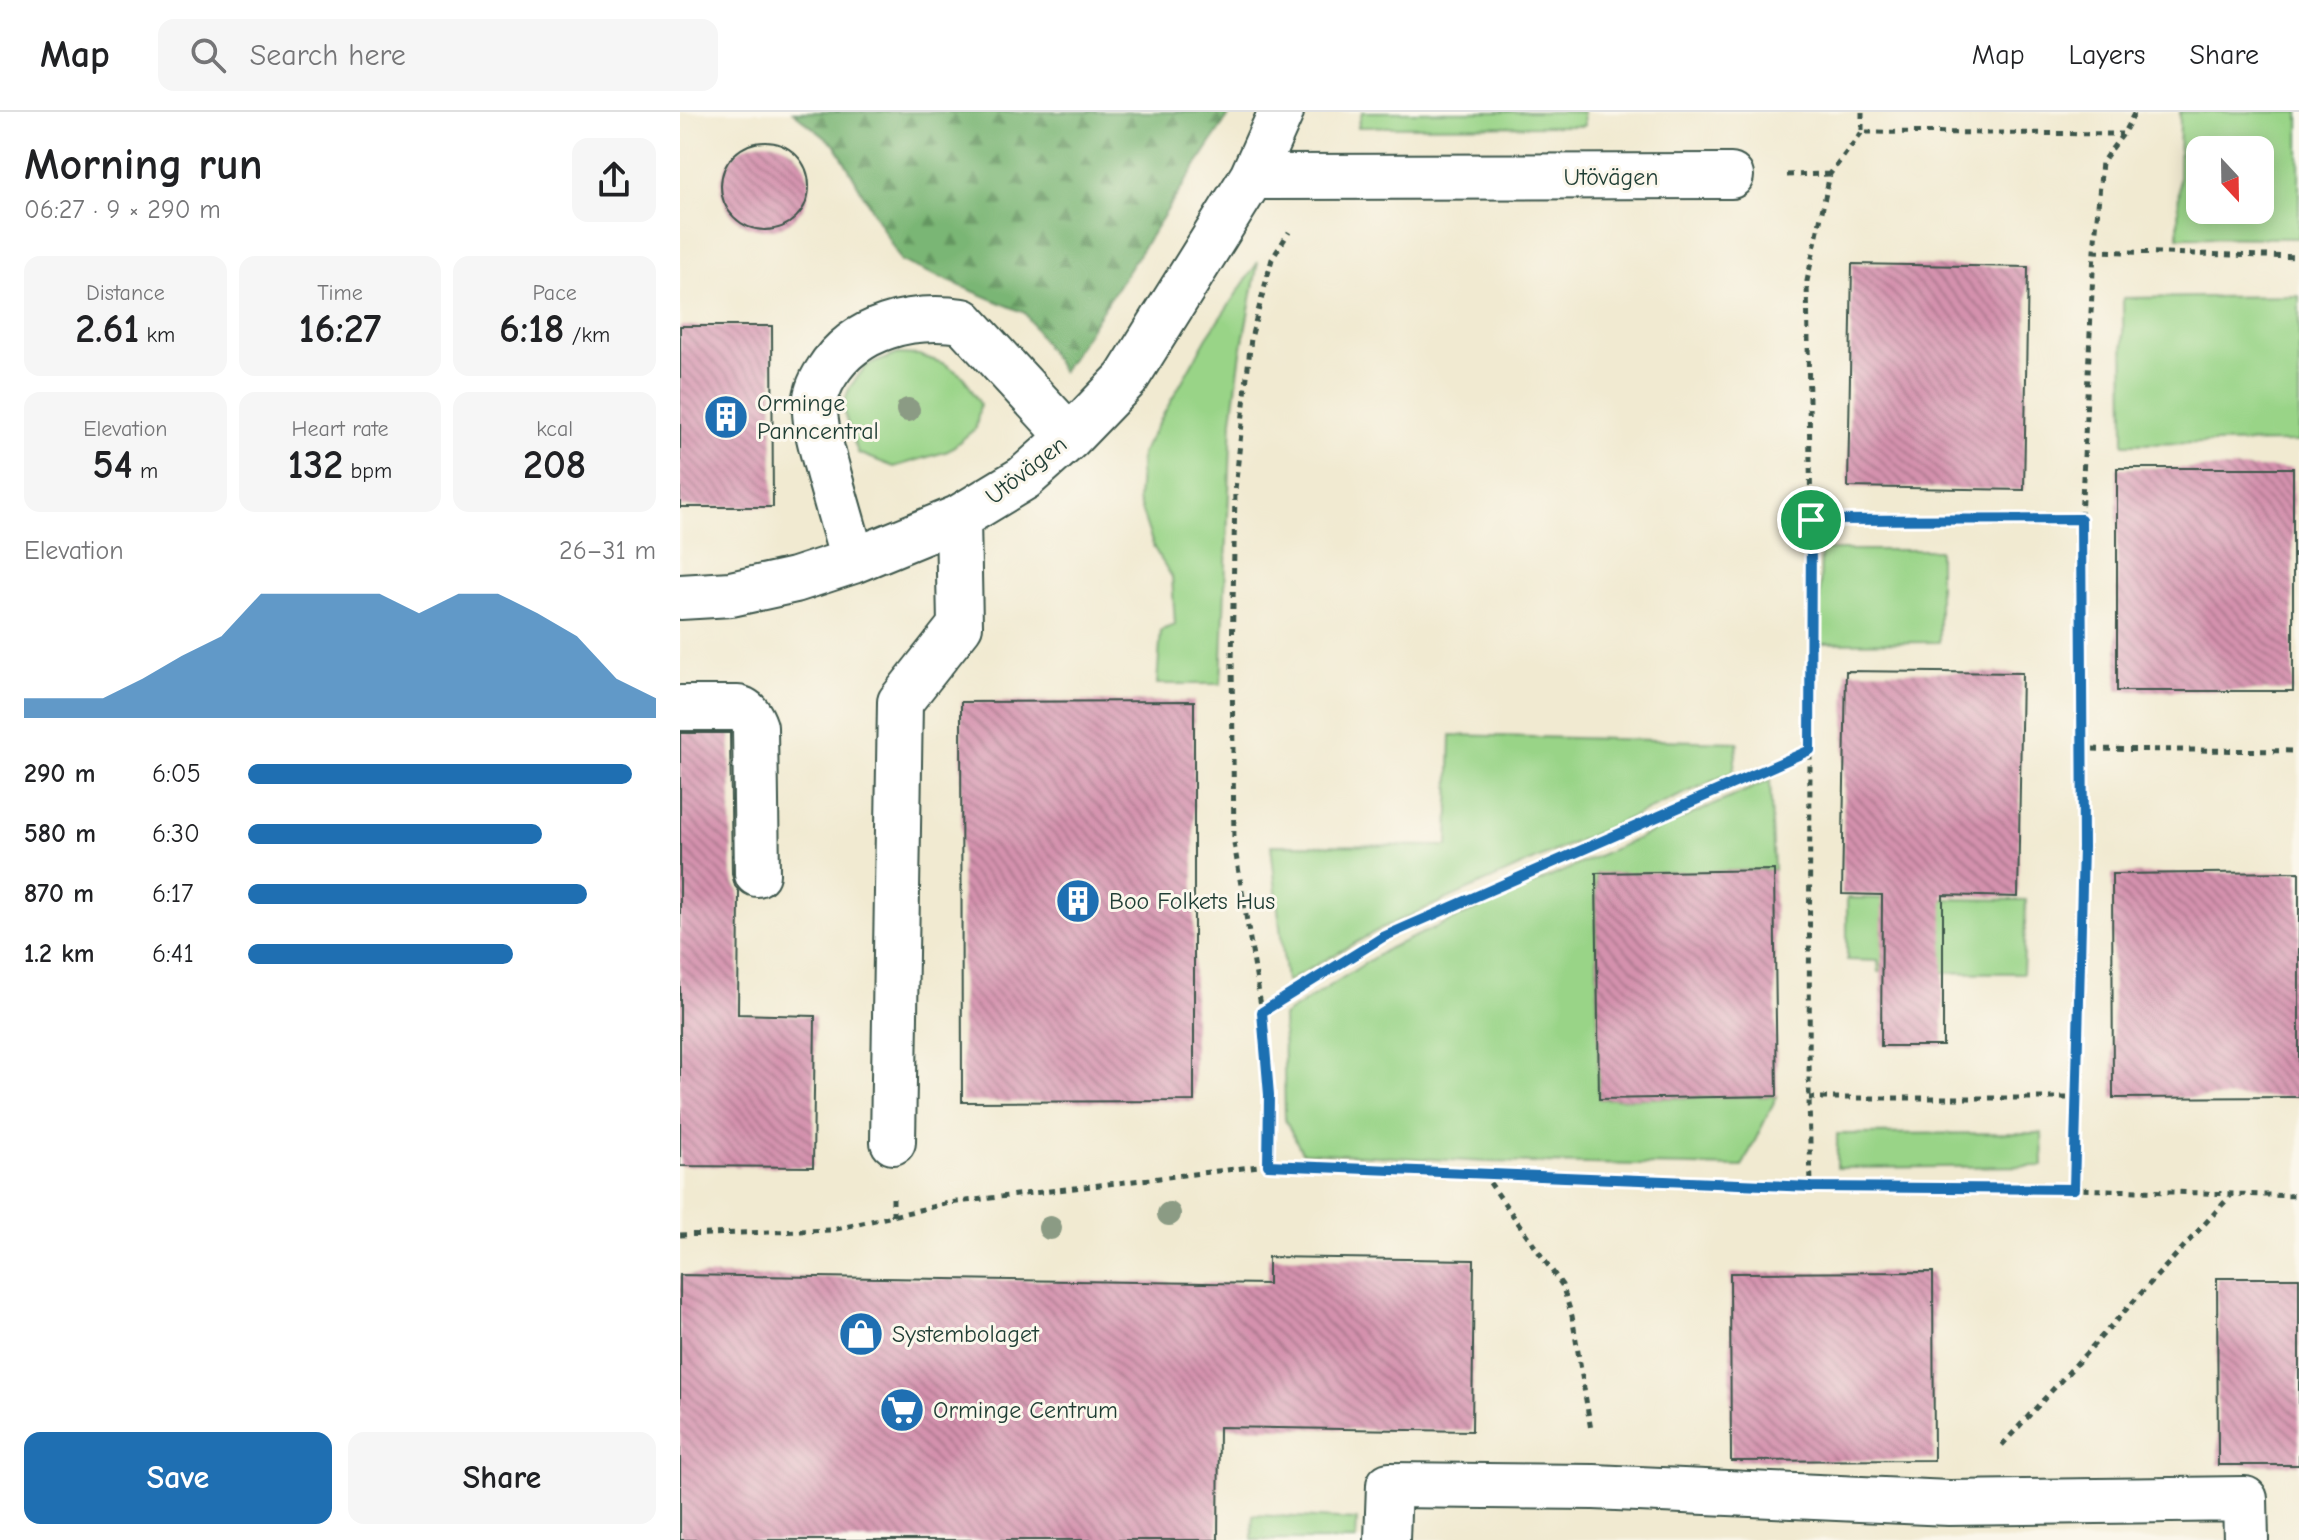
<!DOCTYPE html>
<html lang="en">
<head>
<meta charset="utf-8">
<style>
	body { margin:0; font-family:"Comic Neue",sans-serif; background:#f6f6f6; color:#202124; height:100vh; display:flex; flex-direction:column; font-size:30px; white-space:nowrap }
	* { box-sizing:border-box; margin:0 }
	p { font-size:26px; color:#757577 }
	.icon { flex:none; width:44px; height:44px; fill:none; stroke:currentColor; stroke-width:2; stroke-linecap:round; stroke-linejoin:round }
	.map { position:relative; flex:1; overflow:hidden }
	.sheet { display:flex; flex-direction:column; background:#fff; width:680px }
	.sheet>* { flex:none }
	.needle { width:52px; rotate:158deg }
	.fabs { position:absolute; left:1506px; top:24px; display:grid; gap:16px }
	.fabs a { display:grid; place-items:center; width:88px; height:88px; border-radius:16px; background:#fff; box-shadow:0 4px 20px #0003; font-size:40px }
	.pin { position:absolute; display:grid; place-items:center; width:68px; height:68px; color:#fff; margin:-34px; border:4px solid #fff; border-radius:50%; box-shadow:0 2px 8px #0007 }
	.round { display:grid; place-items:center; flex:none; width:84px; height:84px; border-radius:16px; background:#f6f6f6 }
	.summary { display:flex; align-items:center; justify-content:space-between; height:136px; padding:0 24px }
	h1 { font-size:44px; font-weight:700; line-height:60px }
	.stats { display:grid; grid-template-columns:repeat(3,1fr); gap:12px; height:136px; padding:8px 24px }
	.stats div { display:grid; align-content:center; border-radius:16px; background:#f6f6f6; text-align:center }
	.stats b { font-size:40px; font-weight:700 }
	.stats small { font-size:22px; font-weight:400 }
	.stats p { font-size:22px }
	.chart { height:224px; padding:16px 24px }
	.chart p { display:flex; justify-content:space-between }
	.chart svg { width:100%; height:144px; margin-top:8px; fill:#1f6fb2; opacity:.7 }
	.cta { display:flex; gap:16px; margin-top:auto; padding:16px 24px }
	.cta a { flex:1; height:92px; border-radius:16px; background:#1f6fb2; color:#fff; font-size:32px; font-weight:700; line-height:92px; text-align:center }
	.cta a+a { background:#f6f6f6; color:#202124 }
	ul { padding:0 24px; list-style:none; font-size:26px }
	li { display:grid; grid-template-columns:128px 96px 1fr; align-items:center; height:60px }
	li i { height:20px; border-radius:10px; background:#1f6fb2 }
	header { display:flex; align-items:center; gap:48px; box-sizing:border-box; height:112px; padding:0 40px; background:#fff; border-bottom:2px solid #e0e0e0 }
	header strong { font-size:38px }
	nav { display:flex; gap:44px; margin-inline-start:auto; font-size:28px }
	.search { width:560px; height:72px; background:#f6f6f6; display:flex; align-items:center; gap:20px; box-sizing:border-box; padding:0 28px; border-radius:16px; color:#757577; font-size:30px }
	main { display:flex; flex:1; min-height:0 }
	.map>svg:first-child { display:block }
</style>
</head>
<body>
<header>
<strong>Map</strong>
<div class="search"><svg class="icon" aria-label="search" viewBox="0 0 24 24"><circle cx="10" cy="10" r="6"/><path d="M15 15l6 6"/></svg>Search here</div>
<nav><a>Map</a><a>Layers</a><a>Share</a></nav>
</header>
<main>
<section class="sheet">
<div class="summary"><div><h1>Morning run</h1><p>06:27 · 9 × 290 m</p></div><a class="round"><svg class="icon" aria-label="share" viewBox="0 0 24 24"><path d="M12 15V3M7 8l5-5 5 5M5 13v7h14v-7"/></svg></a></div>
<div class="stats">
<div><p>Distance</p><b>2.61<small> km</small></b></div>
<div><p>Time</p><b>16:27</b></div>
<div><p>Pace</p><b>6:18<small> /km</small></b></div>
</div>
<div class="stats">
<div><p>Elevation</p><b>54<small> m</small></b></div>
<div><p>Heart rate</p><b>132<small> bpm</small></b></div>
<div><p>kcal</p><b>208</b></div>
</div>
<div class="chart"><p><span>Elevation</span>26–31 m</p>
<svg viewBox="0 0 160 44" preserveAspectRatio="none"><path d="M0 44V38L10 38L20 38L30 32L40 25L50 19L60 6L70 6L80 6L90 6L100 12L110 6L120 6L130 12L140 19L150 32L160 38V44z"/></svg>
</div>
<ul>
<li><b>290 m</b>6:05<i style="width:94%"></i></li>
<li><b>580 m</b>6:30<i style="width:72%"></i></li>
<li><b>870 m</b>6:17<i style="width:83%"></i></li>
<li><b>1.2 km</b>6:41<i style="width:65%"></i></li>
</ul>
<div class="cta"><a>Save</a><a>Share</a></div>
</section>
<div class="map">
<svg width="1619" height="1428" viewBox="0 0 1619 1428">
	<defs>
		<pattern id="forest-firs" width="22" height="20" patternUnits="userSpaceOnUse" patternTransform="scale(2)"><rect width="22" height="20" fill="#7ab674"/><path d="M5 1l3.5 6h-7zM16 11l3.5 6h-7z" fill="#639560"/></pattern>
		<pattern id="building-back-hatch" width="6" height="6" patternUnits="userSpaceOnUse" patternTransform="scale(2)"><rect width="6" height="6" fill="#d491ad"/><path d="M-1 5l2 2M0 0l6 6M5-1l2 2" fill="none" stroke="#ab788e"/></pattern>
	</defs>
	<rect width="100%" height="100%" fill="#fbf7ec"/>
	<filter id="ink" filterUnits="userSpaceOnUse"><feTurbulence type="fractalNoise" baseFrequency=".0125" numOctaves="2"/><feDisplacementMap in="SourceGraphic" scale="16" xChannelSelector="R" yChannelSelector="G"/><feConvolveMatrix kernelMatrix="1 2 1 2 8 2 1 2 1" color-interpolation-filters="sRGB"/></filter>
	<filter id="wash" filterUnits="userSpaceOnUse"><feTurbulence type="fractalNoise" baseFrequency=".006" numOctaves="4" result="noise"/><feDisplacementMap in="SourceGraphic" scale="32" xChannelSelector="R" yChannelSelector="G"/><feGaussianBlur stdDeviation="1.8" result="paint"/><feColorMatrix in="noise" values="0 0 0 0 0 0 0 0 0 0 0 0 0 0 0 0 0 1.4 0 .05"/><feComposite in="paint" operator="in"/></filter>
	<g filter="url(#wash)">
		<rect width="100%" height="100%" fill="#f1ead1"/>
		<!-- grass -->
		<path fill="#99d487" stroke="#5c885e" stroke-width="2" fill-rule="evenodd" d="M 682,0 L 903,0 L 904,14 L 678,15 Z
			M 1500,0 L 1619,0 L 1619,126 L 1498,125 ZM 1520,38 L 1580,38 L 1580,98 L 1520,98 Z
			M 578,150 L 561,240 L 552,308 L 541,572 L 477,572 L 481,518 L 495,513 L 492,465 L 474,436 L 458,388 L 461,342 L 527,225 Z
			M 1619,184 L 1619,330 L 1444,332 L 1443,186 Z
			M 218,242 L 239,243 L 265,252 L 284,265 L 300,292 L 296,316 L 268,339 L 214,355 L 178,341 L 162,295 L 170,275 L 186,254 Z
			M 1141,438 L 1259,438 L 1259,530 L 1139,531 Z
			M 771,623 L 1058,630 L 1053,660 L 702,816 L 606,870 L 591,733 L 768,734 Z
			M 1090,668 L 1094,758 L 916,762 L 919,987 L 1097,984 L 1062,1055 L 807,1050 L 622,1040 L 605,1008 L 603,904 L 709,836 Z
			M 1167,786 L 1346,788 L 1343,861 L 1199,860 L 1198,849 L 1167,848 Z
			M 1362,1021 L 1363,1054 L 1157,1056 L 1157,1022 Z
			M 573,1403 L 677,1408 L 676,1428 L 572,1428 Z"/>
		<!-- forest -->
		<path fill="url(#forest-firs)" stroke="#4c7a54" stroke-width="2" d="M 113,0 L 551,0 L 382,260 L 345,201 L 221,149 L 156,34 Z"/>
		<g id="blocks">
			<!-- building -->
			<path fill="url(#building-back-hatch)" d="M41 74a44 44 0 1 1 88 0a44 44 0 1 1-88 0Z
				M 1172,152 L 1348,155 L 1344,378 L 1168,375 Z
				M 0,214 L 92,214 L 93,395 L 0,395 Z
				M 1437,356 L 1613,356 L 1613,579 L 1437,579 Z
				M 1166,559 L 1342,561 L 1338,785 L 1263,783 L 1263,934 L 1201,934 L 1202,783 L 1162,782 Z
				M 514,589 L 514,989 L 282,990 L 281,590 Z
				M 0,621 L 50,621 L 52,762 L 55,774 L 59,779 L 58,902 L 135,904 L 133,1055 L 0,1054 Z
				M 1094,758 L 1097,984 L 919,987 L 916,761 Z
				M 1619,760 L 1619,985 L 1433,986 L 1432,762 Z
				M 588,1145 L 794,1148 L 792,1319 L 539,1315 L 538,1428 L 0,1428 L 0,1163 L 588,1172 Z
				M 1253,1160 L 1254,1348 L 1051,1349 L 1050,1161 Z
				M 1537,1166 L 1619,1166 L 1619,1353 L 1538,1353 Z"/>
		</g>
	</g>
	<g filter="url(#ink)">
		<use href="#blocks" fill-opacity="0" stroke="#3e574c" stroke-width="2"/>
		<g fill="none" stroke-linecap="round" stroke-linejoin="round">
			<!-- minor casing -->
			<g stroke="#3e574c" stroke-width="48">
				<path id="minor" d="M 572,65 L 1051,64
					M 173,449 C 165,419 156,389 148,360 C 143,340 136,320 135,300 C 134,285 139,272 147,260 C 176,214 232,202 283,209 L 390,325
					M 0,485 L 51,482 L 115,468 L 173,449 L 278,406 L 344,366 L 390,325 L 446,267 L 572,65 L 601,0
					M 0,596 L 58,596 C 67,598 72,606 75,615 L 77,762
					M 213,1030 L 220,590 L 280,514 L 278,406
					M 707,1428 L 709,1373 L 914,1375 L 1269,1391 L 1565,1387 L 1566,1428"/>
			</g>
			<!-- path -->
			<path stroke="#3e574c" stroke-width="5" stroke-dasharray="6 6" stroke-linecap="butt" d="M 1182,0 L 1182,20 L 1442,22
				M 1107,63 L 1150,62
				M 1414,139 L 1619,145
				M 1131,408 L 1401,407
				M 1401,637 L 1619,639
				M 1130,638 L 1131,408 L 1127,169 L 1150,62 L 1182,20
				M 582,900 L 703,825 L 1130,638 L 1129,986 L 1131,1075
				M 1129,986 L 1396,986
				M 588,1053 L 1131,1075 L 1394,1077 L 1619,1084
				M 803,1061 L 882,1173 L 892,1204 L 911,1318
				M 1394,1077 L 1403,735 L 1401,407 L 1414,139 L 1422,50 L 1443,22 L 1455,0
				M 213,1104 L 213,1083
				M 0,1123 L 152,1118 L 269,1091 L 588,1053 L 589,983 L 582,900 L 554,731 L 552,551 L 555,378 L 571,226 L 592,147 L 609,120
				M 1322,1333 L 1552,1082"/>
			<!-- minor -->
			<use href="#minor" stroke="#fff" stroke-width="44"/>
		</g>
		<!-- trees -->
		<g fill="#8b9b84">
			<circle cx="228" cy="298" r="12"/>
			<circle cx="489" cy="1102" r="12"/>
			<circle cx="370" cy="1116" r="12"/>
		</g>
	</g>
	<g fill="none" stroke-linecap="round" stroke-linejoin="round" filter="url(#ink)">
		<!-- route casing -->
		<g stroke="#fff" stroke-width="16">
			<path id="route" d="M 1401,407 L 1403,735 L 1394,1077 L 1131,1075 L 588,1053 L 589,983 L 582,900 L 703,825 L 1130,638 L 1131,408 Z"/>
		</g>
		<!-- route -->
		<use href="#route" stroke="#1f6fb2" stroke-width="10"/>
	</g>
	<!-- icons -->
	<defs>
		<g id="building-disc" transform="scale(2.3)"><circle r="9.5" fill="#1f6fb2" stroke="#fbf7ec"/><path d="M-4-6H4V6H1V3H-1V6H-4ZM-2.5-4.3h1.7v1.8h-1.7ZM.8-4.3h1.7v1.8H.8ZM-2.5-1h1.7V.8h-1.7ZM.8-1h1.7V.8H.8Z" fill="#fff"/></g>
		<g id="shop-disc" transform="scale(2.3)"><circle r="9.5" fill="#1f6fb2" stroke="#fbf7ec"/><path d="M-5-2.5h2.3a2.7 3.5 0 0 1 5.4 0H5L5.5 6h-11ZM-1.5-2.5h3a1.5 2.3 0 0 0-3 0Z" fill="#fff"/></g>
		<g id="supermarket-disc" transform="scale(2.3)"><circle r="9.5" fill="#1f6fb2" stroke="#fbf7ec"/><path d="M-6-5.5h2.5l.6 2H6L4.5 2H-2.5L-4.4-4H-6ZM-1.5 3.2a1.3 1.3 0 1 0 .1 0ZM3 3.2a1.3 1.3 0 1 0 .1 0Z" fill="#fff"/></g>
	</defs>
	<g fill-rule="evenodd">
		<use href="#building-disc" x="46" y="305"/>
		<use href="#building-disc" x="398" y="789"/>
		<use href="#shop-disc" x="181" y="1222"/>
		<use href="#supermarket-disc" x="222" y="1298"/>
	</g>
	<g text-anchor="middle" dominant-baseline="central" stroke-width="6" stroke-linejoin="round" paint-order="stroke">
		<!-- street labels -->
		<g font-size="24" fill="#1f3d34" stroke="#fbf7ec">
			<text x="931" y="65">Utövägen</text>
			<text transform="translate(346 358) rotate(-38)">Utövägen</text>
		</g>
		<!-- poi labels -->
		<g font-size="24" fill="#1f3d34" stroke="#fbf7ec" text-anchor="start">
			<text x="77" y="291">Orminge<tspan x="77" dy="28">Panncentral</tspan></text>
			<text x="429" y="789">Boo Folkets Hus</text>
			<text x="212" y="1222">Systembolaget</text>
			<text x="253" y="1298">Orminge Centrum</text>
		</g>
	</g>
</svg>
<div class="fabs">
<a><svg class="needle" viewBox="-14 -14 28 28"><path d="M0-13l5 13h-10z" fill="#e53935"/><path d="M0 13l5-13h-10z" fill="#757577"/></svg></a>
</div>
<div class="pin" style="left:1131px;top:408px;background:#1e9e55"><svg class="icon" aria-label="arrive" viewBox="0 0 24 24"><path d="M6 21V4h12l-3 4 3 4H6"/></svg></div>
</div>
</main>
</body>
</html>
